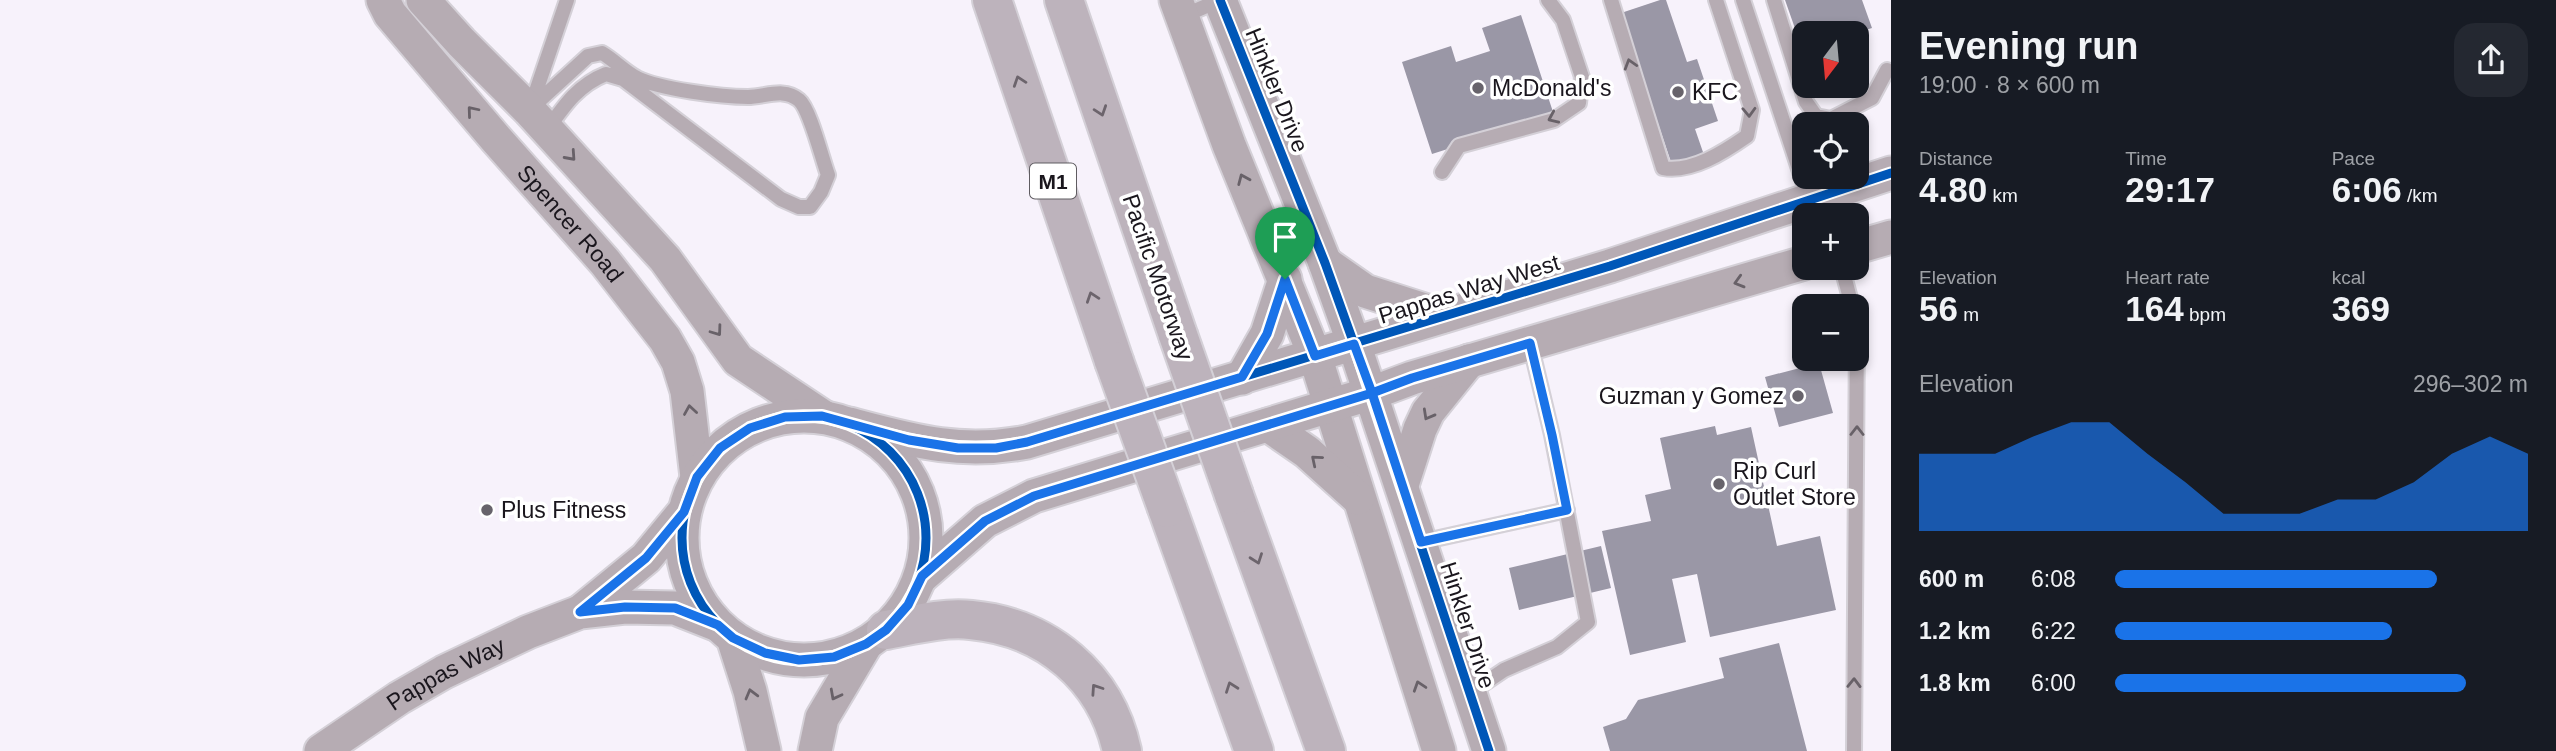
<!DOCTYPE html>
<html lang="en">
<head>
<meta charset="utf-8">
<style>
	body { margin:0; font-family:Helvetica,sans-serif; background:#242831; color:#f1f3f6; height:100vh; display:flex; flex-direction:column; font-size:26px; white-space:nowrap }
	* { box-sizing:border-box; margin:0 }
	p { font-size:23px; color:#9ea1a6 }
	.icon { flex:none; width:38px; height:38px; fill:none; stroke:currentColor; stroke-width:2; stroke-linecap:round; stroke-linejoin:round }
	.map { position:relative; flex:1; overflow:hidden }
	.drawer { display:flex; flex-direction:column; background:#171b24; width:665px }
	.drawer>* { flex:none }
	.needle { width:46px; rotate:196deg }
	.tools { position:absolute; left:1792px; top:21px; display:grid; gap:14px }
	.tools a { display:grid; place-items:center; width:77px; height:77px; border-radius:14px; background:#171b24; box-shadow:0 4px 10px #0003; font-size:35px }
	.pin { position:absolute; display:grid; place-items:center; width:60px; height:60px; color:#fff; margin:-72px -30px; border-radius:50% 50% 50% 0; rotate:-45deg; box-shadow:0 0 7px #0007 }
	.pin .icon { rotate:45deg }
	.round { display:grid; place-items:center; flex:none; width:74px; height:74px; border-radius:21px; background:#242831 }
	.head { display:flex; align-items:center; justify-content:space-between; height:119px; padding:0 28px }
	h1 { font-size:38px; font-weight:700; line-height:52px }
	.figures { display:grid; grid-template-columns:repeat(3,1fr); gap:10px; height:119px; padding:7px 28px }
	.figures div { display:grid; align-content:center }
	.figures b { font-size:35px; font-weight:700 }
	.figures small { font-size:19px; font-weight:400 }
	.figures p { font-size:19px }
	.chart { height:196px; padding:14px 28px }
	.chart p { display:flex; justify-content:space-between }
	.chart svg { width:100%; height:126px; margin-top:7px; fill:#1a73e8; opacity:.7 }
	ul { padding:0 28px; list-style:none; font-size:23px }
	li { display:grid; grid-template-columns:112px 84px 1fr; align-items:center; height:52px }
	li i { height:18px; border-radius:9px; background:#1a73e8 }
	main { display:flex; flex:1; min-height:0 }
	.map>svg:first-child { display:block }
</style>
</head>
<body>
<main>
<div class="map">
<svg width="1891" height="751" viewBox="0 0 1891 751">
	<rect width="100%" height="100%" fill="#f7f2fb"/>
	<!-- building -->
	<path fill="#9a97a6" d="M 1660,0 L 1666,0 L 1687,62 L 1697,59 L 1718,121 L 1695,129 L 1704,155 L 1672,165 L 1621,13 Z
		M 1785,0 L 1862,0 L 1872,28 L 1856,33 L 1804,33 L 1804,54 Z
		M 1521,15 L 1554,115 L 1432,154 L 1402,62 L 1451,46 L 1456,62 L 1490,51 L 1482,28 Z
		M 1819,363 L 1833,413 L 1779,427 L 1765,377 Z
		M 1715,426 L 1717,435 L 1751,427 L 1777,546 L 1820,536 L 1836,610 L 1710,637 L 1697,574 L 1672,579 L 1686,642 L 1630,655 L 1602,531 L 1651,521 L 1645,495 L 1671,489 L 1660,438 Z
		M 1601,546 L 1611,588 L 1519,610 L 1509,568 Z
		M 1779,643 L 1807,751 L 1610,751 L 1603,727 L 1626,719 L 1638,700 L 1724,678 L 1719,658 Z"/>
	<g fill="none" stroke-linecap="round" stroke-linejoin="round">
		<!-- service casing -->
		<g stroke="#d4d0d7" stroke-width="18">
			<path id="service" d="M 1611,0 L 1663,168 C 1692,173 1724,152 1747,136 L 1752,110 L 1716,0
				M 1743,0 L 1809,199 L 1818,215
				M 1774,0 L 1806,102 L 1816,116 L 1831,119 L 1872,98 L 1887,70
				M 1181,17 L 1220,0
				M 530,109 L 567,0
				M 529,110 L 588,56 L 602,53 C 614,60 624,71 637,78 C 660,89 721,97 748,97 C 765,97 784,87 799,100 C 810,109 822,159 828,175 L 821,192 L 810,207 L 799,207 L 781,199 L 623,79 L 606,74 C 578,85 564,106 547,130
				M 1442,172 L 1459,146 L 1554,120 L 1579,103 L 1582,77 L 1563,20 L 1548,0
				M 1842,268 L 1852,306
				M 1421,542 L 1567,510
				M 1470,693 L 1504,670 L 1557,647 L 1588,622 L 1552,435 L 1530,343
				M 1854,751 L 1857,327"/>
		</g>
		<!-- tertiary casing -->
		<g stroke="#d4d0d7" stroke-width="37">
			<g id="tertiary">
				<path id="s1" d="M 383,0 L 390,14 L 496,139 L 605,262 L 665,339 L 678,362 L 687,391 L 697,477"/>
				<path d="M 423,0 L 461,42 L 529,110 L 665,259 L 738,360 L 822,416"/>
				<path d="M 1176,0 L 1229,145 L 1315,356 L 1439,751"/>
				<path d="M 1220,0 L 1325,263 L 1354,344 L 1489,751"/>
				<path d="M 1857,247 L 1891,237"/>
				<path d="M 1325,263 L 1365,291 L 1443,316"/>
				<path d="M 1242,378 L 1267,334 L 1285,279"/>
				<circle cx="804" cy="538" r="122"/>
				<path d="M 849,424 C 913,441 961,455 1027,442 L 1610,266 L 1891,173"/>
				<path d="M 1268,425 L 1307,452 L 1358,498"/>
				<path d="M 1402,485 L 1420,429 L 1428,412 L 1469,361"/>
				<path d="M 922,576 L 985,521 L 1034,496 L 1372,393 L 1412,378 L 1804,263"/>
				<path d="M 580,612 L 646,558 L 684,512"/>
				<path d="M 733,638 L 750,691 L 764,751"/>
				<path id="s2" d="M 321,751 L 399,698 L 444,672 L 528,632 L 580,612 L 625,607 L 675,608 L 718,625"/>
				<path d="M 815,751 L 822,718 L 866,644"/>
			</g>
		</g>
		<!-- motorway casing -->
		<g stroke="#d4d0d7" stroke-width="42">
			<path id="motorway" d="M 992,0 L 1114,361
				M 1064,0 L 1178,335
				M 1234,495 L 1326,751
				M 1167,508 L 1254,751
				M 886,630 C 913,625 943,617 971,620 C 1047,627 1106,677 1122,751"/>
		</g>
		<!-- service -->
		<use href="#service" stroke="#b6acb3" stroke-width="14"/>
		<!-- tertiary -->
		<use href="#tertiary" stroke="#b6acb3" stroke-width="33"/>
		<!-- motorway -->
		<use href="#motorway" stroke="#bdb3bc" stroke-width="38"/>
		<!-- motorway-bridge casing -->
		<g stroke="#d4d0d7" stroke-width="42" stroke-linecap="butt">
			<path id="motorway-bridge" d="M 1178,335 L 1234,495
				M 1114,361 L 1167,508"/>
		</g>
		<!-- motorway-bridge -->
		<use href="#motorway-bridge" stroke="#bdb3bc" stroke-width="38"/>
		<!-- cycleway casing -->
		<g stroke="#fff" stroke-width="13">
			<path id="cycleway" d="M 1220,0 L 1325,263 L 1354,344 L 1489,751
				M682 538a122 122 0 1 1 244 0a122 122 0 1 1-244 0Z
				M 849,424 C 913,441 961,455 1027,442 L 1610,266 L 1891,173"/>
		</g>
		<!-- cycleway -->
		<use href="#cycleway" stroke="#0057b8" stroke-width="9"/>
	</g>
	<!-- one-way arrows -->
	<defs><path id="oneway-chevron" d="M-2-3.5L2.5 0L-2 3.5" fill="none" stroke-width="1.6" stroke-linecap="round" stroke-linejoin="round" transform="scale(1.75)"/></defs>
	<g stroke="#686168">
		<use href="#oneway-chevron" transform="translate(1630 64) rotate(-107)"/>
		<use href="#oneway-chevron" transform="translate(472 111) rotate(-130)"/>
		<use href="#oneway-chevron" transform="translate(1749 112) rotate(88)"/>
		<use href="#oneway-chevron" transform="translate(1553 118) rotate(156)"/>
		<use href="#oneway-chevron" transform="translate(571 156) rotate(48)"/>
		<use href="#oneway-chevron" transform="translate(1243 179) rotate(-113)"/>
		<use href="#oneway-chevron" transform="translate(1739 282) rotate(164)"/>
		<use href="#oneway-chevron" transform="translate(717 331) rotate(54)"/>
		<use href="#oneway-chevron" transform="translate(690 410) rotate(-99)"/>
		<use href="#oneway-chevron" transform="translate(1428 415) rotate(119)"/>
		<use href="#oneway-chevron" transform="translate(1857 431) rotate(-90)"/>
		<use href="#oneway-chevron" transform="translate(1316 460) rotate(-140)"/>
		<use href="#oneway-chevron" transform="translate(1854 683) rotate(-89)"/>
		<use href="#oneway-chevron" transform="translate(1419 686) rotate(-108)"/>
		<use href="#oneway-chevron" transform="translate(751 694) rotate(-105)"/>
		<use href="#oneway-chevron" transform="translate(835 695) rotate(118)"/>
	</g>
	<g stroke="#6c646c">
		<use href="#oneway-chevron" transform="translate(1019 81) rotate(-109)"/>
		<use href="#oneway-chevron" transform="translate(1101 111) rotate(71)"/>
		<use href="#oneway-chevron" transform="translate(1092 297) rotate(-109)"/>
		<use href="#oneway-chevron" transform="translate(1257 559) rotate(70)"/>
		<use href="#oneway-chevron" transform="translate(1231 687) rotate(-110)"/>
		<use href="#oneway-chevron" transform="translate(1096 689) rotate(-124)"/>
	</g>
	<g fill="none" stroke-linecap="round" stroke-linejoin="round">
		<!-- route casing -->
		<g stroke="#fff" stroke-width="14">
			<path id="route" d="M 1285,279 L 1267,334 L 1242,377 L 1027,442 L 996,448 L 958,448 L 909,440 L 822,416 L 785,417 L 750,428 L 720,448 L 697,477 L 684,512 L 646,558 L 580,612 L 625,607 L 675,608 L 718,625 L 733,638 L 765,653 L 799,660 L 834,657 L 866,644 L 886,630 L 908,605 L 922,576 L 985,521 L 1034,496 L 1372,393 L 1421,542 L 1567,510 L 1552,435 L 1530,343 L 1412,378 L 1372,393 L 1354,344 L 1315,356 L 1285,279"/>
		</g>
		<!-- route -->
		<use href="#route" stroke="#1a73e8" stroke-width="9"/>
	</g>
	<!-- markers -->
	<g fill="#67636b" stroke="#fff" stroke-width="2.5">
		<circle cx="1478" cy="88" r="7"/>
		<circle cx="1678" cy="92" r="7"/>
		<circle cx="1798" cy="396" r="7"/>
		<circle cx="1719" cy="484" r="7"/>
		<circle cx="487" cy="510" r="7"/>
	</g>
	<g text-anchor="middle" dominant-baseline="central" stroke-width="7" stroke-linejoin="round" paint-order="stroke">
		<!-- shield labels -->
		<rect fill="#fff" stroke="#5f5c61" stroke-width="2" x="1030" y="163.5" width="46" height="35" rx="5"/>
		<g font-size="21" font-weight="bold" fill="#1a161d">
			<text x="1053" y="181">M1</text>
		</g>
		<!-- poi labels -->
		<g font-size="23" fill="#1a161d" stroke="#fff" text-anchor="start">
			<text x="1492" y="88">McDonald's</text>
			<text x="1692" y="92">KFC</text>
			<text x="1784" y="396" text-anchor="end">Guzman y Gomez</text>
			<text x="1733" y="471">Rip Curl<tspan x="1733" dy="26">Outlet Store</tspan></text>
			<text x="501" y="510">Plus Fitness</text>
		</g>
		<!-- street labels -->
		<g font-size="23" fill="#1a161d" stroke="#fff">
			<text transform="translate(1277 90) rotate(68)">Hinkler Drive</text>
			<text stroke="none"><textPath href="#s1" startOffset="292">Spencer Road</textPath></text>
			<text transform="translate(1158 277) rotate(71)">Pacific Motorway</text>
			<text transform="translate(1469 289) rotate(-17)">Pappas Way West</text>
			<text transform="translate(1468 625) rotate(72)">Hinkler Drive</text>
			<text stroke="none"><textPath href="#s2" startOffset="147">Pappas Way</textPath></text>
		</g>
	</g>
</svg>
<div class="tools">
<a><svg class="needle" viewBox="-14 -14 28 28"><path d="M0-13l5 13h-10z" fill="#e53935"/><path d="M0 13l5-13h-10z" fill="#9ea1a6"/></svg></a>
<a><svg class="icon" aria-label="locate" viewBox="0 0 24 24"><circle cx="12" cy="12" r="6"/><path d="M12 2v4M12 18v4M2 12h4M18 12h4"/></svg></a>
<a>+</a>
<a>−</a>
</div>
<div class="pin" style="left:1285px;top:279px;background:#1e9e55"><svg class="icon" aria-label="arrive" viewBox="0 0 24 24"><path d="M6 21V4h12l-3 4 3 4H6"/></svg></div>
</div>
<section class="drawer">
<div class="head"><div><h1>Evening run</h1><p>19:00 · 8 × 600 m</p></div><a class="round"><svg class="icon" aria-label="share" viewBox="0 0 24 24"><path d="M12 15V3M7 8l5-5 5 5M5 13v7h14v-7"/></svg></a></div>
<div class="figures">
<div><p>Distance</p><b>4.80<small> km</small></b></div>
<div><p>Time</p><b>29:17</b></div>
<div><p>Pace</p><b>6:06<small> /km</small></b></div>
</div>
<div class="figures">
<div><p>Elevation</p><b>56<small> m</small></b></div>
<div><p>Heart rate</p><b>164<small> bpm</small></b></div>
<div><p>kcal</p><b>369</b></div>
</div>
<div class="chart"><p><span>Elevation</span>296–302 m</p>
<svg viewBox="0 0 160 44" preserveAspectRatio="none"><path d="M0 44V17L10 17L20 17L30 11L40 6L50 6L60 17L70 27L80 38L90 38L100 38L110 33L120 33L130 27L140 17L150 11L160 17V44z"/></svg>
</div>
<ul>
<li><b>600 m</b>6:08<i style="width:78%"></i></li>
<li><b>1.2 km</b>6:22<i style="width:67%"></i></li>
<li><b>1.8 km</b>6:00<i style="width:85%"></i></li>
</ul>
</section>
</main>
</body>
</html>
